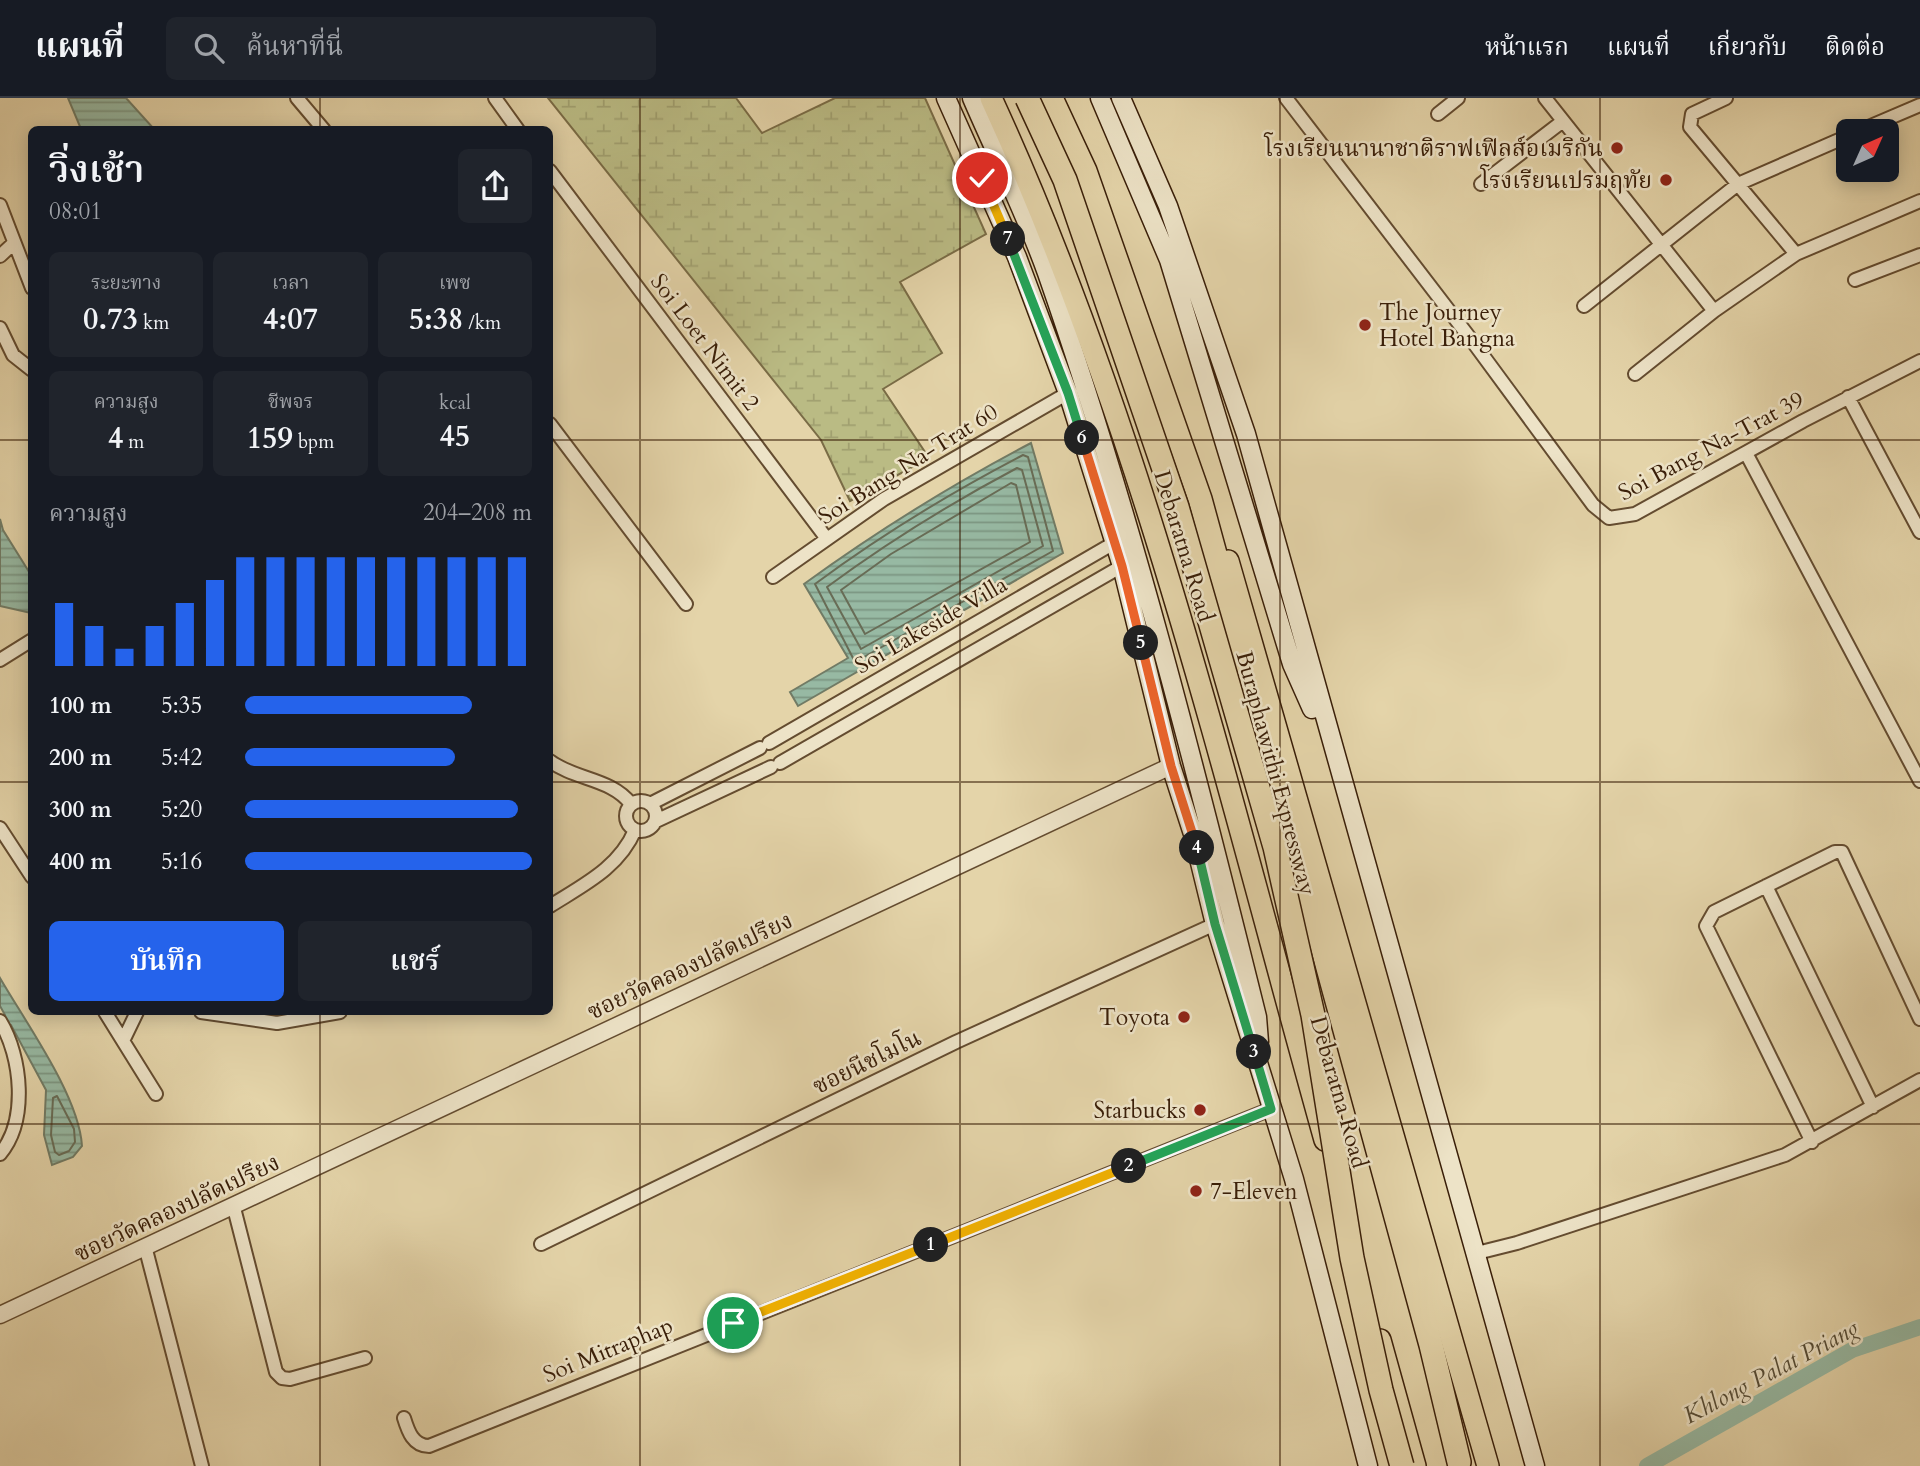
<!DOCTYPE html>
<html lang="th">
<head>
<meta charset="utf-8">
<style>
	body { margin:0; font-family:Cardo,"Noto Serif Thai",serif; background:#20242c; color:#f1f3f6; height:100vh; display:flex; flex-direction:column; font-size:26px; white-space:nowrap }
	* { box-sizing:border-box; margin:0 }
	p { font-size:23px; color:#9ea1a6 }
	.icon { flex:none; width:38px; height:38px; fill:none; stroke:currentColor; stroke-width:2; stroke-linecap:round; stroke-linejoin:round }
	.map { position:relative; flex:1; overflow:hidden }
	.panel { position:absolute; left:28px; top:28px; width:525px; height:889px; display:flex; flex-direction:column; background:#171b24; border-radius:10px; box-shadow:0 4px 18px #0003 }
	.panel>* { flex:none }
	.needle { width:46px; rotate:45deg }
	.tools { position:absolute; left:1836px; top:21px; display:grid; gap:14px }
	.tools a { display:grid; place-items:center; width:63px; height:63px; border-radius:10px; background:#171b24; box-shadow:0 4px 18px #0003; font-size:35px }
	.pin { position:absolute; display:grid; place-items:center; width:60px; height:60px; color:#fff; margin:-30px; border:4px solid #fff; border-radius:50%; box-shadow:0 2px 7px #0007 }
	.km { position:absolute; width:35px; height:35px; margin:-18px; border-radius:50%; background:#222; color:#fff; font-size:19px; line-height:35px; text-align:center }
	.round { display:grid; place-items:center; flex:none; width:74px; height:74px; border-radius:10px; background:#20242c }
	.head { display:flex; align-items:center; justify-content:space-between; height:119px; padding:0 21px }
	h1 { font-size:38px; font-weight:600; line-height:52px }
	.stats { display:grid; grid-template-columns:repeat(3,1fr); gap:10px; height:119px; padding:7px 21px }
	.stats div { display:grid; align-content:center; border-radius:10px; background:#20242c; text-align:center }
	.stats b { font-size:30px; font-weight:600 }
	.stats small { font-size:19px; font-weight:400 }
	.stats p { font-size:19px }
	.chart { height:196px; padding:14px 21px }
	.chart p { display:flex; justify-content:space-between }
	.chart svg { width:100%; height:126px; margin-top:7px; stroke:#2563eb; stroke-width:6 }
	.button { display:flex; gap:14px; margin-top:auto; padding:14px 21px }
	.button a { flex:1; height:80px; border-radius:10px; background:#2563eb; color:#fff; font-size:28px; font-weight:600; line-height:80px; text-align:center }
	.button a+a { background:#20242c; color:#f1f3f6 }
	ul { padding:0 21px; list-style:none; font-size:23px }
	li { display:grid; grid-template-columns:112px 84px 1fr; align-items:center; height:52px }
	li i { height:18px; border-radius:9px; background:#2563eb }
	header { display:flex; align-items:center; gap:42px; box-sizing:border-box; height:98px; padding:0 35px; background:#171b24; border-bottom:2px solid #363941 }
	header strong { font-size:33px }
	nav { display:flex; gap:38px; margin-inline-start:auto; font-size:24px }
	.search { width:490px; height:63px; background:#20242c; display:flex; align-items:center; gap:18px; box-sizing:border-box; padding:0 24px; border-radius:10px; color:#9ea1a6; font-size:26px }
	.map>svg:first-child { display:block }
</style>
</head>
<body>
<header>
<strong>แผนที่</strong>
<div class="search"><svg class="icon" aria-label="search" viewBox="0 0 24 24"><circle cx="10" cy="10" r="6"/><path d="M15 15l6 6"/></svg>ค้นหาที่นี่</div>
<nav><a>หน้าแรก</a><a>แผนที่</a><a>เกี่ยวกับ</a><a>ติดต่อ</a></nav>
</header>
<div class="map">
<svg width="1920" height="1368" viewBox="0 0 1920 1368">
	<defs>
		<pattern id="wetland-marsh" width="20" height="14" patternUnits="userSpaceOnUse" patternTransform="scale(1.75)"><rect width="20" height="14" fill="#babb84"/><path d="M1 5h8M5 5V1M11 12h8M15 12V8" fill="none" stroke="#a1a070"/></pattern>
		<pattern id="water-rules" width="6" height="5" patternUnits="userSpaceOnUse" patternTransform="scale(1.75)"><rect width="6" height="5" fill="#97b9a3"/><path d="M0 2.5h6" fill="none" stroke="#7c9683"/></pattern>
	</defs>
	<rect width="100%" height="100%" fill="#e4d4a9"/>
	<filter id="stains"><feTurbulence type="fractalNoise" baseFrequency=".00286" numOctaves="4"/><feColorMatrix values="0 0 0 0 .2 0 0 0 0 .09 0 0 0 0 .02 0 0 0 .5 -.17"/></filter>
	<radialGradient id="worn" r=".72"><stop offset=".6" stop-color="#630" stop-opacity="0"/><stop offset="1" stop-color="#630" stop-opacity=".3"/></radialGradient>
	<!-- wetland -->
	<path fill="url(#wetland-marsh)" stroke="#7a6c46" stroke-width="2" d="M 548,0 L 736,0 L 762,35 L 835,0 L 925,0 L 986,136 L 900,184 L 942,255 L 883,291 L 929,360 L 850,403 L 821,342 Z"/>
	<!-- water -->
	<path fill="url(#water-rules)" stroke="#717b65" stroke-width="2" d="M 68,0 L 126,0 L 154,31 L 81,31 Z
		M 1031,345 L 1063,455 L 798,608 L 790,594 L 848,560 L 804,486 C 877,433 951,387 1031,345 Z
		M 0,421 L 3,432 L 31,477 L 31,515 L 0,508 Z
		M 0,880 C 26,925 79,998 82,1048 L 73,1059 L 52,1067 L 44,1037 L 46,992 L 11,927 L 0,929 L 0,919 L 5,917 L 0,908 Z"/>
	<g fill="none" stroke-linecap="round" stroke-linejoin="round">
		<!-- shore -->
		<path stroke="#686c56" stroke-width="2" d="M 1023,357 L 1028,359 L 1053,453 L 855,564 L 815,486 C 881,437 950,395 1023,357 Z
			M 1017,370 L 1022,372 L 1043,448 L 861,551 L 827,489 C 888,444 951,405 1017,370 Z
			M 1011,385 L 1016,387 L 1030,444 L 865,536 L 841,492 L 891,456 Z
			M 57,998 L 74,1031 L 75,1044 L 69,1053 L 59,1057 L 55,1054 L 51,1037 L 53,1000 Z"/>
		<!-- canal -->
		<path stroke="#97b9a3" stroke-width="16" d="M 1647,1368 L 1852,1252 L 1920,1229"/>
		<!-- minor casing -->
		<g stroke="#644c30" stroke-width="16">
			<path id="minor" d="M 297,0 L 324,32
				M 495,0 L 518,32
				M 1286,0 L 1473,244 L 1593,407 L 1609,420 L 1635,416 L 1803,323 L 1920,263
				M 1545,0 L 1714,213
				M 1726,0 L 1692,16 L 1690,29 L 1796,156
				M 1438,16 L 1458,0
				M 1859,33 L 1920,7
				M 550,73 L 827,441
				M 1481,86 L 1563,23
				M 0,107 L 32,190
				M 0,158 L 14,145
				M 1855,182 L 1920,157
				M 1584,208 L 1738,86 L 1848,38
				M 0,230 L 13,257 L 32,272
				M 1635,276 L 1714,213 L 1796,156 L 1920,103
				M 1848,299 L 1920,434
				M 550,326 L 686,506
				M 1746,355 L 1920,683
				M 773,479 L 884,401 L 1068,295
				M 0,562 L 32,542
				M 769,645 L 1114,445
				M 550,663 C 575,682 611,680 631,706
				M 780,665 L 1122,468
				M626 718a15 15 0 1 1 30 0a15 15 0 1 1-30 0Z
				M 650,706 L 760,650
				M 656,723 L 771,669
				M 0,730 L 32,779
				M 1766,788 L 1873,1009
				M 550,808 C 583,787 619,770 635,732
				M 105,914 L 156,996
				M 201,914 L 277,925 L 340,914
				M 0,923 C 22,959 28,1023 0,1056
				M 123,943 L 137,914
				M 1812,1044 L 1706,828 L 1714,814 L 1835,754 L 1842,754 L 1920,921
				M 234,1110 L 276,1274 L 282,1280 L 290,1281 L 365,1260
				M 541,1146 L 956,944 L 1215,826
				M 145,1148 L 202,1368
				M 1477,1155 L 1517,1145 L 1785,1057 L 1920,982
				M 404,1320 C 408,1333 413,1348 429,1348 L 1271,1011"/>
		</g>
		<!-- tertiary casing -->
		<g stroke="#644c30" stroke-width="19">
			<path id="tertiary" d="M 0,1217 L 1171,668"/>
		</g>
		<!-- secondary casing -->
		<g stroke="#391e08" stroke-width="21">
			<path id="secondary" d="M 946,0 L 1017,159 L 1068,295 L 1122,468 L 1171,668 L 1193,736 L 1215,826 L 1294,1081 L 1368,1368
				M 972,0 C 997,58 1026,116 1047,175 C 1132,419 1195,669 1257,919 L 1259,944
				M 1100,0 L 1169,162 L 1292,566 L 1312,611
				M 1121,0 L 1168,108 L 1246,336 L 1535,1368"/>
		</g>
		<!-- trunk casing -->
		<g stroke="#391e08" stroke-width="24">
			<path id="trunk" d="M 991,0 C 1144,332 1227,692 1325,1042
				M 1228,463 L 1488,1368
				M 1380,1242 L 1415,1368"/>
		</g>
		<!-- motorway casing -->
		<g stroke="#391e08" stroke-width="26">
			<path id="motorway" d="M 1051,0 L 1085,73 L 1200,401 L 1431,1247 L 1459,1364"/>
		</g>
		<!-- minor -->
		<use href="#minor" stroke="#ede3c7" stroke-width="12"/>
		<!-- tertiary -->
		<use href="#tertiary" stroke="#ede3c7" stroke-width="16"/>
		<!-- secondary -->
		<use href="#secondary" stroke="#ede3c7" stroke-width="18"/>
		<!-- trunk -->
		<use href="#trunk" stroke="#e4d4a9" stroke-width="21"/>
		<!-- motorway -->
		<use href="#motorway" stroke="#e4d4a9" stroke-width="23"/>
		<!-- motorway-bridge casing -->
		<g stroke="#391e08" stroke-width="26" stroke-linecap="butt">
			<path id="motorway-bridge" d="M 1027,0 L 1065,82 L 1177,409 L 1275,749 L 1313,917 L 1352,1160 L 1381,1292 L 1402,1368"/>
		</g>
		<!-- motorway-bridge -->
		<use href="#motorway-bridge" stroke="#e4d4a9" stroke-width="23"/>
	</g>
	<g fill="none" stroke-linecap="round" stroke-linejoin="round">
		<!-- split-1 casing -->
		<g stroke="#fff" stroke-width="14">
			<path id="split-1" d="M 733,1225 L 931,1147"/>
		</g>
		<!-- split-2 casing -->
		<g stroke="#fff" stroke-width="14">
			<path id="split-2" d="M 931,1147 L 1129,1068"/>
		</g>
		<!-- split-3 casing -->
		<g stroke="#fff" stroke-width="14">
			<path id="split-3" d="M 1129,1068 L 1271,1011 L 1254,954"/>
		</g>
		<!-- split-4 casing -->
		<g stroke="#fff" stroke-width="14">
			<path id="split-4" d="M 1197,750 L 1215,826 L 1254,954"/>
		</g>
		<!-- split-5 casing -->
		<g stroke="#fff" stroke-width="14">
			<path id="split-5" d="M 1141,545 L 1171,668 L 1197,750"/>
		</g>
		<!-- split-6 casing -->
		<g stroke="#fff" stroke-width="14">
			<path id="split-6" d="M 1082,340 L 1122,468 L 1141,545"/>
		</g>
		<!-- split-7 casing -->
		<g stroke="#fff" stroke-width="14">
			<path id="split-7" d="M 1008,141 L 1068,295 L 1082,340"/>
		</g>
		<!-- split-8 casing -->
		<g stroke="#fff" stroke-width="14">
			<path id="split-8" d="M 982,80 L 1008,141"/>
		</g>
		<!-- split-1 -->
		<use href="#split-1" stroke="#f5b400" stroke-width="9"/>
		<!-- split-2 -->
		<use href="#split-2" stroke="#f5b400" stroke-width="9"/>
		<!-- split-3 -->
		<use href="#split-3" stroke="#22a559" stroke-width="9"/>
		<!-- split-4 -->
		<use href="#split-4" stroke="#22a559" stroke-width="9"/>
		<!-- split-5 -->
		<use href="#split-5" stroke="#f0652b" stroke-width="9"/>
		<!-- split-6 -->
		<use href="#split-6" stroke="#f0652b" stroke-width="9"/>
		<!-- split-7 -->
		<use href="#split-7" stroke="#22a559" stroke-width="9"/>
		<!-- split-8 -->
		<use href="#split-8" stroke="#f5b400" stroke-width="9"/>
	</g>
	<!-- grid -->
	<path fill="none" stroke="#391e08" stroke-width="2" stroke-opacity="0.55" d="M 320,0 L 320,32M 640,0 L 640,1368M 960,0 L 960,1368M 1280,0 L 1280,1368M 1600,0 L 1600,1368M 0,342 L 32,342M 550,342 L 1920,342M 0,684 L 32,684M 550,684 L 1920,684M 320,914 L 320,1368M 0,1026 L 1920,1026"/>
	<!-- markers -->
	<g fill="#8f2418" stroke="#ede3c7" stroke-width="2.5">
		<circle cx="1617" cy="50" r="7"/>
		<circle cx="1666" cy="82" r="7"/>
		<circle cx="1365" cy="227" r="7"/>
		<circle cx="1184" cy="919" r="7"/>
		<circle cx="1200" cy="1012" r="7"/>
		<circle cx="1196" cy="1093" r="7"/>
	</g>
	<g text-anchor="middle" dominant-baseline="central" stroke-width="5" stroke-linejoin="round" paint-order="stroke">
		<!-- poi labels -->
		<g font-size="23" fill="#391e08" stroke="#ede3c7" text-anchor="end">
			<text x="1603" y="50">โรงเรียนนานาชาติราฟเฟิลส์อเมริกัน</text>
			<text x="1652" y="82">โรงเรียนเปรมฤทัย</text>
			<text x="1379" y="214" text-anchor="start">The Journey<tspan x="1379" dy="26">Hotel Bangna</tspan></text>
			<text x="1170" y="919">Toyota</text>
			<text x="1186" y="1012">Starbucks</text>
			<text x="1210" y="1093" text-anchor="start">7-Eleven</text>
		</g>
		<!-- street labels -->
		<g font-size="23" fill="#391e08" stroke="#ede3c7">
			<text transform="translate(705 244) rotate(53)">Soi Loet Nimit 2</text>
			<text transform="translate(1711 348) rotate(-28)">Soi Bang Na-Trat 39</text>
			<text transform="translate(908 366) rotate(-32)">Soi Bang Na-Trat 60</text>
			<text transform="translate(1184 448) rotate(73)">Debaratna Road</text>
			<text transform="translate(931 527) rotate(-30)">Soi Lakeside Villa</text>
			<text transform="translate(1276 675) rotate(75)">Buraphawithi Expressway</text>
			<text transform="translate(690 868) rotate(-25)">ซอยวัดคลองปลัดเปรียง</text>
			<text transform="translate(867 964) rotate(-26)">ซอยนีชโมโน</text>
			<text transform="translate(1339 994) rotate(74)">Debaratna Road</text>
			<text transform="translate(177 1110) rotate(-25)">ซอยวัดคลองปลัดเปรียง</text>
			<text transform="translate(608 1252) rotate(-22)">Soi Mitraphap</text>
		</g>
		<!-- water labels -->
		<g font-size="24" font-style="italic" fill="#554c36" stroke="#ede3c7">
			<text transform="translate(1771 1274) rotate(-28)">Khlong Palat Priang</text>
		</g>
	</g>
	<rect width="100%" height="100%" filter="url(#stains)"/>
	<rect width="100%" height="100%" fill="url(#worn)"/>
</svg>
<div class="tools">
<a><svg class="needle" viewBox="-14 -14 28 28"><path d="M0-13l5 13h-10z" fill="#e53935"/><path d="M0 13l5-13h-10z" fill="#9ea1a6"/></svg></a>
</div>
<div class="pin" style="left:733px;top:1225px;background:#1e9e55"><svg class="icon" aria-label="arrive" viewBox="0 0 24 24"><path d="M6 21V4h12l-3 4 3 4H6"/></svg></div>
<div class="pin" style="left:982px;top:80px;background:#d93025"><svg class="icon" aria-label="check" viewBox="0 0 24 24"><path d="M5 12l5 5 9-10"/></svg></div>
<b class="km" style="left:931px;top:1147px">1</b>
<b class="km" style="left:1129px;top:1068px">2</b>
<b class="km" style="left:1254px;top:954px">3</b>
<b class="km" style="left:1197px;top:750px">4</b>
<b class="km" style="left:1141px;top:545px">5</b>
<b class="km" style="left:1082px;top:340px">6</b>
<b class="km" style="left:1008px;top:141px">7</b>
<section class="panel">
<div class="head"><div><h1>วิ่งเช้า</h1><p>08:01</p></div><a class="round"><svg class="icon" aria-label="share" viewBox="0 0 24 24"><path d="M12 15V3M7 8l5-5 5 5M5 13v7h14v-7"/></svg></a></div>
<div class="stats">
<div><p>ระยะทาง</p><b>0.73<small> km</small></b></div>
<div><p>เวลา</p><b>4:07</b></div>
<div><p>เพซ</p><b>5:38<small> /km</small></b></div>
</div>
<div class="stats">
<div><p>ความสูง</p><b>4<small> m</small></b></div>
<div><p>ชีพจร</p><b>159<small> bpm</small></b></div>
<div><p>kcal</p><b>45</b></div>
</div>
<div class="chart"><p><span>ความสูง</span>204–208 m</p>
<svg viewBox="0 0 160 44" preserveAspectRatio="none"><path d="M5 44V22M15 44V30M25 44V38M35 44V30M45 44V22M55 44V14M65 44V6M75 44V6M85 44V6M95 44V6M105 44V6M115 44V6M125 44V6M135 44V6M145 44V6M155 44V6"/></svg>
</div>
<ul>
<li><b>100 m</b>5:35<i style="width:79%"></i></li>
<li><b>200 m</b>5:42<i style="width:73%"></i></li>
<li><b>300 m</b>5:20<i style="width:95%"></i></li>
<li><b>400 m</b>5:16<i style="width:100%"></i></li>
</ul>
<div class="button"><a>บันทึก</a><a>แชร์</a></div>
</section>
</div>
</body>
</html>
